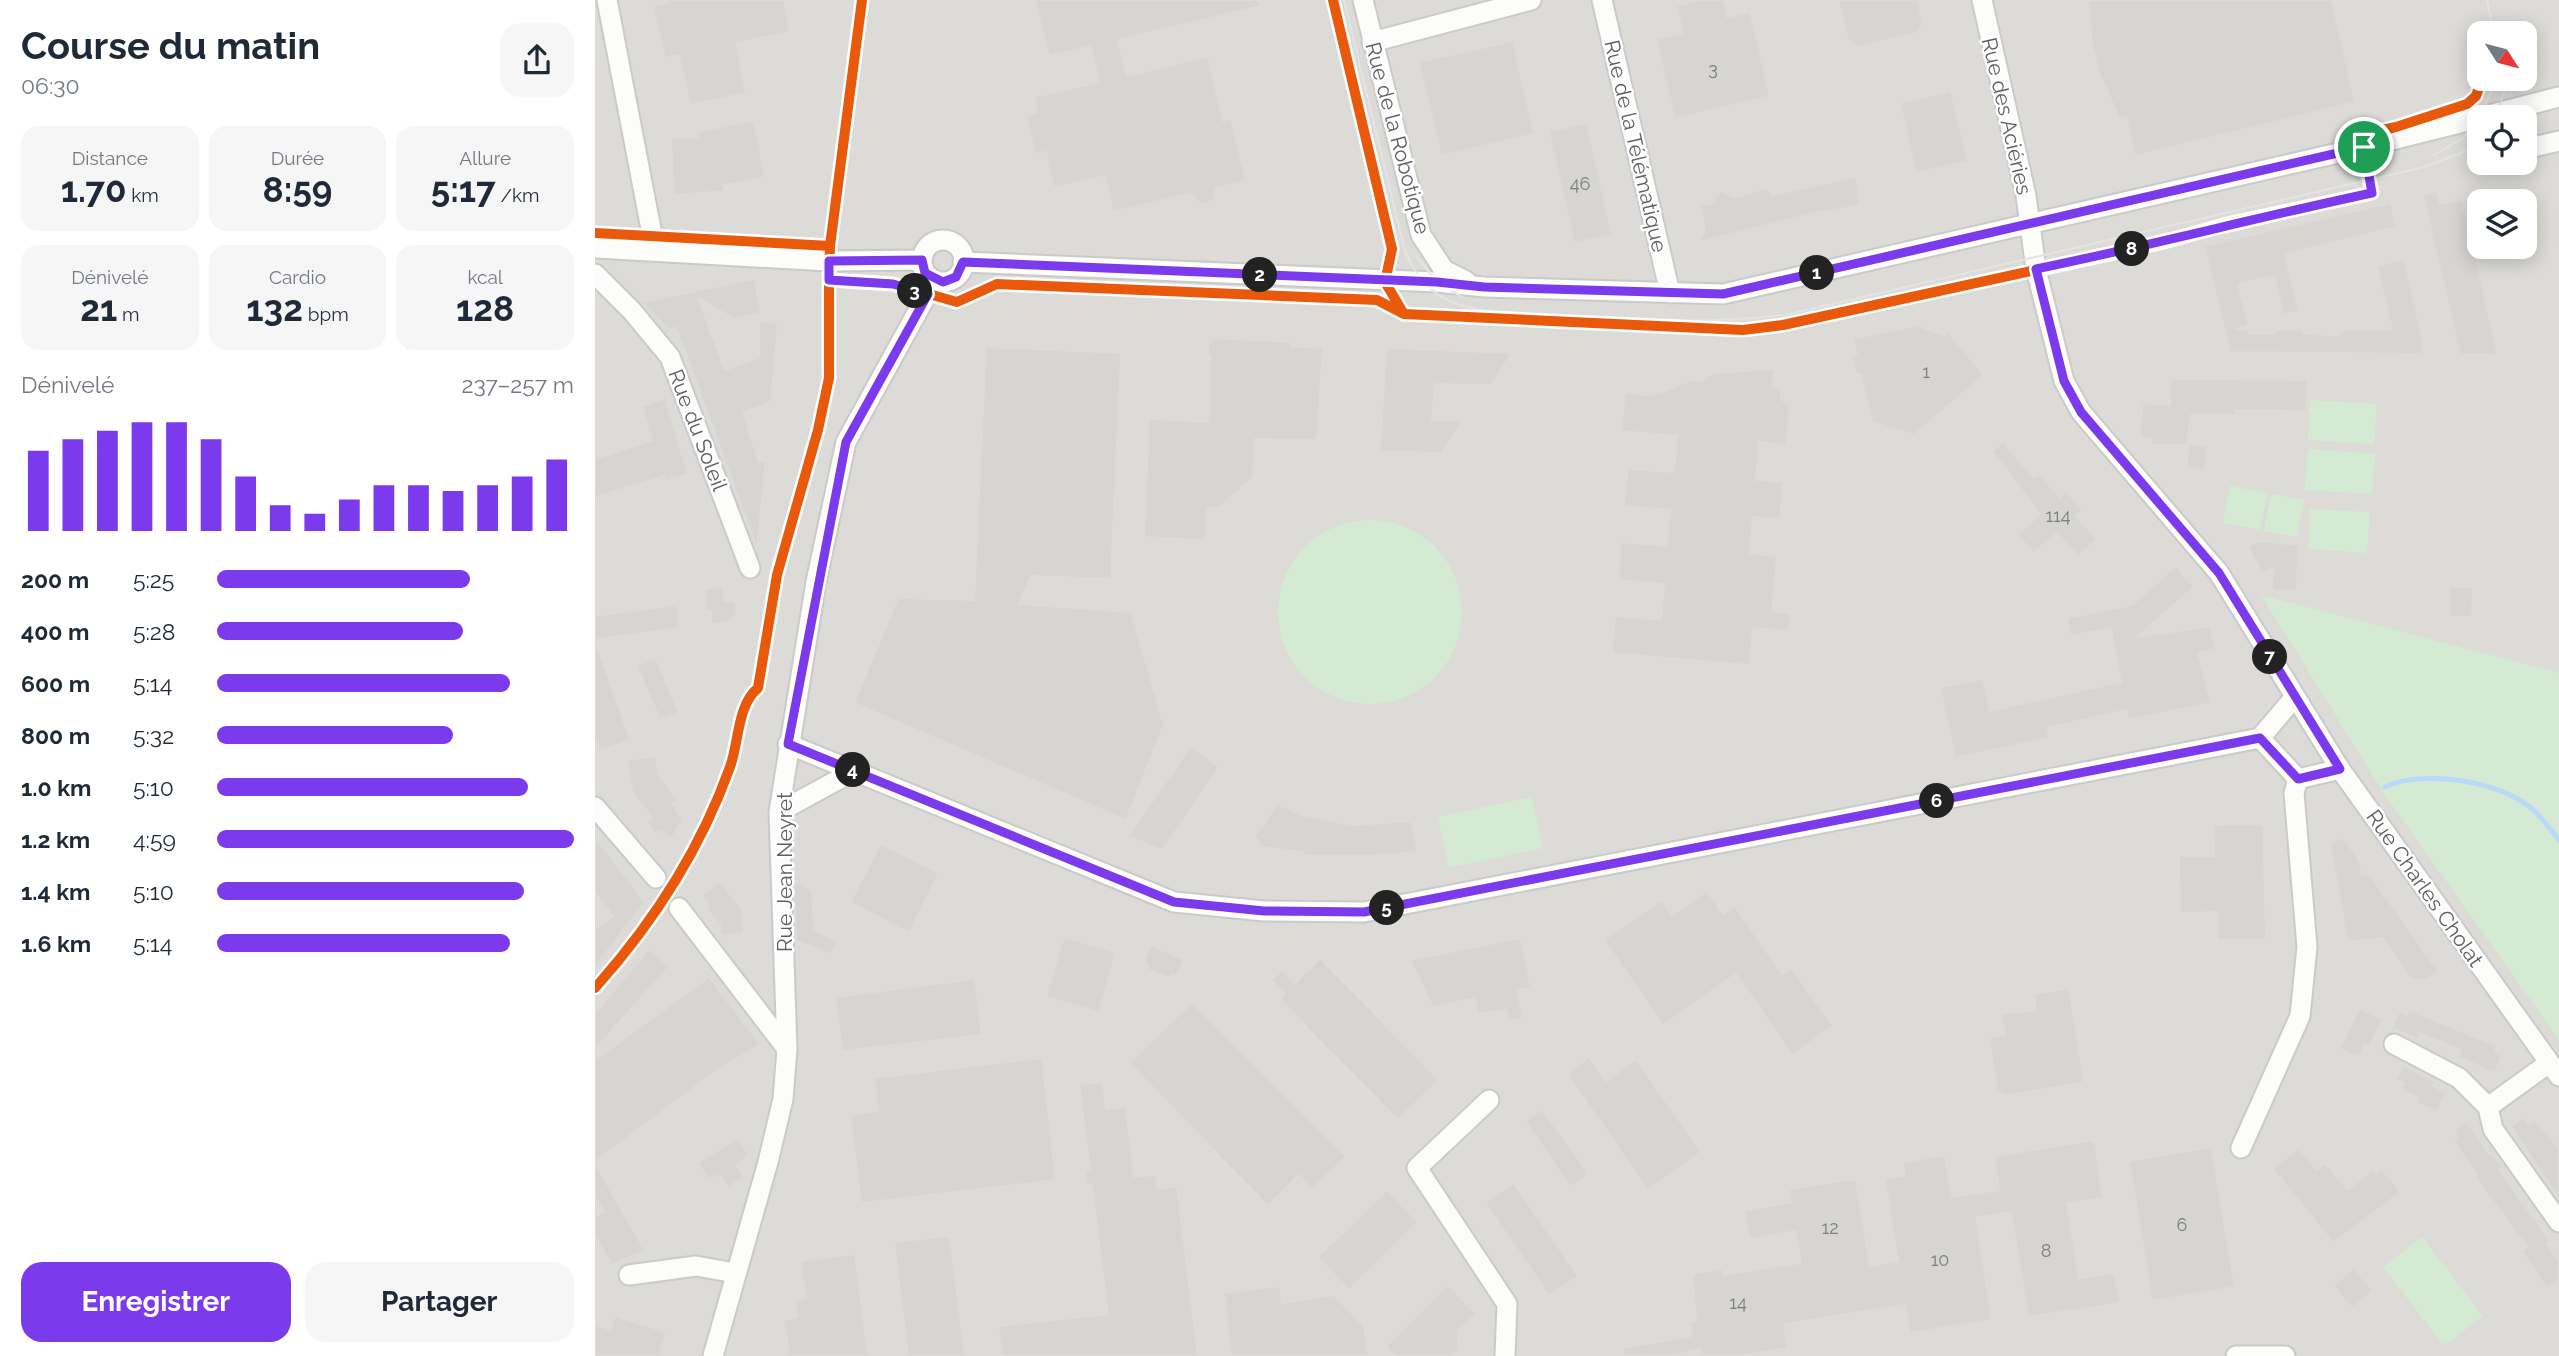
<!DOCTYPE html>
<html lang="fr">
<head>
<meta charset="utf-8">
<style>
	body { margin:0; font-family:Raleway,sans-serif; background:#f6f6f7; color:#1f2937; height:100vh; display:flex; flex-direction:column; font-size:26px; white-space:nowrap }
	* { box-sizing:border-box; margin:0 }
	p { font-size:23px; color:#747a83 }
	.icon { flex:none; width:38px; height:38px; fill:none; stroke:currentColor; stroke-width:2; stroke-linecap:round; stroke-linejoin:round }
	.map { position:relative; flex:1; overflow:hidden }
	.sheet { display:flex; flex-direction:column; background:#fff; width:595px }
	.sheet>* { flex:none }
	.needle { width:46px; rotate:126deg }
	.controls { position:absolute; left:1872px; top:21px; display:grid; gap:14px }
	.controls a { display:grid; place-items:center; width:70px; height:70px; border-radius:14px; background:#fff; box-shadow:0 4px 18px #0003; font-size:35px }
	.pin { position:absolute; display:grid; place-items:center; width:60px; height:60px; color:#fff; margin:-30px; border:4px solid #fff; border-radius:50%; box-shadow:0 2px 7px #0007 }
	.km { position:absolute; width:35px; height:35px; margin:-18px; border-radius:50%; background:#222; color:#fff; font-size:19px; line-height:35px; text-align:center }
	.round { display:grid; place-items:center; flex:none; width:74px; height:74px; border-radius:21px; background:#f6f6f7 }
	.summary { display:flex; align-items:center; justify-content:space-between; height:119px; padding:0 21px }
	h1 { font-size:38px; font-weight:700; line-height:52px }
	.figures { display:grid; grid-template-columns:repeat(3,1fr); gap:10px; height:119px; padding:7px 21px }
	.figures div { display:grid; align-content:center; border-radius:18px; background:#f6f6f7; text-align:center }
	.figures b { font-size:35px; font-weight:700 }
	.figures small { font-size:19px; font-weight:400 }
	.figures p { font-size:19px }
	.chart { height:196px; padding:14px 21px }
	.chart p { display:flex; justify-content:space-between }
	.chart svg { width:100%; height:126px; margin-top:7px; stroke:#7c3aed; stroke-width:6 }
	.button { display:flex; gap:14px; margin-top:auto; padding:14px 21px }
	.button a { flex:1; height:80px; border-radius:21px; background:#7c3aed; color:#fff; font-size:28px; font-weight:700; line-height:80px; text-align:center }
	.button a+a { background:#f6f6f7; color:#1f2937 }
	ul { padding:0 21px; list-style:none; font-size:23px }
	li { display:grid; grid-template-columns:112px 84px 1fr; align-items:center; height:52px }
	li i { height:18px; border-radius:9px; background:#7c3aed }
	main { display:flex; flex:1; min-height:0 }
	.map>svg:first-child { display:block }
</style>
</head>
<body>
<main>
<section class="sheet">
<div class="summary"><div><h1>Course du matin</h1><p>06:30</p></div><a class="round"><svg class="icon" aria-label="share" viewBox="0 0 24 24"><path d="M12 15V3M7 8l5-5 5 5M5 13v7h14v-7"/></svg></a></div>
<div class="figures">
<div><p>Distance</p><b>1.70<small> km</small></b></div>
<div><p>Durée</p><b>8:59</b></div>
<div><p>Allure</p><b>5:17<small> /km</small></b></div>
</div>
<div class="figures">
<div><p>Dénivelé</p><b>21<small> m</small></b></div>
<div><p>Cardio</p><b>132<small> bpm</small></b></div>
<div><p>kcal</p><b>128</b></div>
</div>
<div class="chart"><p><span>Dénivelé</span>237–257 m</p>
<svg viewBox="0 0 160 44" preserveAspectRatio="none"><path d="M5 44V16M15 44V12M25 44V9M35 44V6M45 44V6M55 44V12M65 44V25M75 44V35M85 44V38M95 44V33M105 44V28M115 44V28M125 44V30M135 44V28M145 44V25M155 44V19"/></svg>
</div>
<ul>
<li><b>200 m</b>5:25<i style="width:71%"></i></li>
<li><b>400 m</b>5:28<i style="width:69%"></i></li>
<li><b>600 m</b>5:14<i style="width:82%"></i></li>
<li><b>800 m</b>5:32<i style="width:66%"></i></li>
<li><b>1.0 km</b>5:10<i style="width:87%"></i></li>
<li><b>1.2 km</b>4:59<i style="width:100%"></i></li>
<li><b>1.4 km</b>5:10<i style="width:86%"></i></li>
<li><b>1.6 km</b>5:14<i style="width:82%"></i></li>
</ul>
<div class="button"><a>Enregistrer</a><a>Partager</a></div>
</section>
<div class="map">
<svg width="1964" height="1356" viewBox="0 0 1964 1356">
	<rect width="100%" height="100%" fill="#ecece7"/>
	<!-- industrial -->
	<path fill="#dcdbd7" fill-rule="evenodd" d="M 0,0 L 1964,0 L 1964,1356 L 0,1356 ZM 1885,33 L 1930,33 L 1930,79 L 1885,79 ZM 1885,117 L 1930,117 L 1930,163 L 1885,163 ZM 1885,201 L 1930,201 L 1930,247 L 1885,247 Z"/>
	<!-- green -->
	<path fill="#d4ead3" d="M 1715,400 L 1782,404 L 1779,444 L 1713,440 Z
		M 1713,449 L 1780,454 L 1777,494 L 1710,490 Z
		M 1635,486 L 1673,493 L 1665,530 L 1628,523 Z
		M 1676,494 L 1709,500 L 1702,537 L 1669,531 Z
		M 1715,509 L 1775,512 L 1772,553 L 1713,549 Z
		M683 612a92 92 0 1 1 184 0a92 92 0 1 1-184 0Z
		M 1666,595 L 1964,673 L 1964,1040 L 1790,795 Z
		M 937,797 L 948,848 L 854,868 L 843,817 Z
		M 1827,1237 L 1888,1316 L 1849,1346 L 1788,1267 Z"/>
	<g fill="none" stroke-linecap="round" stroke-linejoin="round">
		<!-- stream -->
		<path stroke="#bad8f8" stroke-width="5" d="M 1790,787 C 1827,769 1903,781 1935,807 C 1946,816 1955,829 1964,840"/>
	</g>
	<!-- building -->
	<path fill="#d6d5d2" stroke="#dcdbd6" stroke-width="2" d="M 73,0 L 189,0 L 195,32 L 141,43 L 151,93 L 95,105 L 84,55 L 70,58 L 58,6 L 73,3 Z
		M 440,0 L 664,0 L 665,6 L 523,40 L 532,76 L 613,56 L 628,121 L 636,119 L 651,181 L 621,188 L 619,199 L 612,204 L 603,202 L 596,193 L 518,212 L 510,176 L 459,188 L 451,152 L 440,154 L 431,115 L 442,113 L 439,97 L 504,82 L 496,46 L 454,56 Z
		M 1105,0 L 1129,0 L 1132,17 L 1155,12 L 1175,96 L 1080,119 L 1061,39 L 1088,33 L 1081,6 Z
		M 1243,0 L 1323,0 L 1328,24 L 1322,33 L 1263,47 L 1253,40 Z
		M 1493,0 L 1737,0 L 1760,102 L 1540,156 L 1531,117 L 1524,118 L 1504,72 L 1497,43 Z
		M 918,41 L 939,134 L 846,156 L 824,62 Z
		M 1356,91 L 1373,161 L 1321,173 L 1305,103 Z
		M 159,120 L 170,177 L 128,185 L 130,191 L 79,195 L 76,138 L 103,137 L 102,132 Z
		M 992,123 L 1017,235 L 979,243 L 954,131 Z
		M 1261,177 L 1265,206 L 1219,213 L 1104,242 L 1110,230 L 1104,200 L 1115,205 L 1126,190 L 1139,198 L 1172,188 L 1177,195 Z
		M 1842,192 L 1845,204 L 1867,200 L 1903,355 L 1865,354 L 1828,195 Z
		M 1796,203 L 1801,227 L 1690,254 L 1704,311 L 1688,315 L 1679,276 L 1643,284 L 1653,325 L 1640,329 L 1654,329 L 1655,334 L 1679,334 L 1685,329 L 1708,330 L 1709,334 L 1745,335 L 1744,330 L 1797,330 L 1782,266 L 1809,259 L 1829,345 L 1826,354 L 1635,352 L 1609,246 Z
		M 160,279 L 165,313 L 139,319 L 103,297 L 130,370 L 164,357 L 164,321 L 183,323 L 176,402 L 148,412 L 164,462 L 171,460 L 162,548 L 81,327 L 74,330 L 47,302 Z
		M 1327,324 L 1327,328 L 1350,335 L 1353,332 L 1389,375 L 1319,435 L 1277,422 L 1266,374 L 1261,375 L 1256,355 L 1262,354 L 1258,339 Z
		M 617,338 L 696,342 L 696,346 L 728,348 L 722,440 L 660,439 L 658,477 L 624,508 L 612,507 L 610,540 L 549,537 L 554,419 L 614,422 L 615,357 L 613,357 L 613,342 L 617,342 Z
		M 391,347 L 526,353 L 516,579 L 436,576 L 424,604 L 536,612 L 569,725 L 531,820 L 259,703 L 303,598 L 379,600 Z
		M 791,348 L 917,353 L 896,385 L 840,384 L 837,420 L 868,421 L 846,453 L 785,451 Z
		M 1179,369 L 1178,387 L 1187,388 L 1186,399 L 1195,406 L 1191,445 L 1164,442 L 1161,480 L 1188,482 L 1185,519 L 1158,517 L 1154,553 L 1182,556 L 1177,611 L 1196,613 L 1194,631 L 1158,628 L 1154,665 L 1017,653 L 1020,616 L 1066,620 L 1069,584 L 1023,580 L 1026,542 L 1072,546 L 1075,510 L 1029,506 L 1033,469 L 1079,472 L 1082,436 L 1026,431 L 1030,393 L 1054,395 L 1070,391 L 1096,380 L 1105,382 L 1118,373 Z
		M 1575,379 L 1712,380 L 1712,411 L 1640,410 L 1640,415 L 1596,415 L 1592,445 L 1557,445 L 1557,439 L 1545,438 L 1547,403 L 1575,405 Z
		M 70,398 L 93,474 L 71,481 L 69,476 L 0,497 L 0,459 L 57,440 L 47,406 Z
		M 1408,442 L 1439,478 L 1444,474 L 1465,497 L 1471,491 L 1488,510 L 1481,516 L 1502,539 L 1483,556 L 1462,533 L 1439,553 L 1422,535 L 1445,514 L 1397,451 Z
		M 1594,444 L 1612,446 L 1610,471 L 1591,467 Z
		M 1663,541 L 1703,545 L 1702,590 L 1677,590 L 1678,568 L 1667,573 L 1653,547 Z
		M 1581,566 L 1599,587 L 1542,637 L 1615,626 L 1620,649 L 1603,653 L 1616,703 L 1533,720 L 1531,710 L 1452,728 L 1454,738 L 1360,758 L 1345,687 L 1388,679 L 1395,711 L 1526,682 L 1516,628 L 1476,636 L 1472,618 L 1537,605 Z
		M 129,586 L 129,601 L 141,602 L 141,616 L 138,616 L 138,621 L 116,624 L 116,611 L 110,611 L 110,589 Z
		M 1855,587 L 1878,587 L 1877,617 L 1854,617 Z
		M 82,605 L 85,628 L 0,639 L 0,616 Z
		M 3,648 L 35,740 L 5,750 L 0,735 L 0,649 Z
		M 61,658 L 84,713 L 65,719 L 41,665 Z
		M 596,746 L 624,767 L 595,810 L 567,850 L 533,836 Z
		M 61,756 L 63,774 L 83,800 L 77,804 L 88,819 L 77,838 L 66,831 L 61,835 L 52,822 L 57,818 L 37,791 L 32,760 Z
		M 683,804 L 709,816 L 759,825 L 816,821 L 823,852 L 771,856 L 708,855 L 709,852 L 663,847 L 665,842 L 659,837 Z
		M 1668,824 L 1671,939 L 1622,940 L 1622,912 L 1585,913 L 1584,856 L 1619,856 L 1618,825 Z
		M 0,837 L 50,902 L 0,967 L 0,930 L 18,916 L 0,892 Z
		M 1748,837 L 1766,863 L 1767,875 L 1774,874 L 1843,971 L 1833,979 L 1817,980 L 1787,938 L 1753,942 L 1735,844 Z
		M 286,844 L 344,873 L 314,933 L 255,902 Z
		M 125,881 L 147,910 L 149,933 L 126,935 L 125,925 L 111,907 L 114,905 L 107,895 Z
		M 199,881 L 217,890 L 219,930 L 242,941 L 237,955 L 201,940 Z
		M 1112,891 L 1128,914 L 1140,906 L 1187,974 L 1196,968 L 1238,1026 L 1197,1055 L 1141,974 L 1068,1025 L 1009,940 L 1067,900 L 1077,915 Z
		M 469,937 L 521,952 L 504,1012 L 451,997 Z
		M 926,938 L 936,988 L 922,990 L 928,1018 L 913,1021 L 911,1010 L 883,1014 L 880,998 L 838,1007 L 815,960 Z
		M 555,945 L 589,959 L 582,976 L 577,974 L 575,978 L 552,969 L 554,965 L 548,962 Z
		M 54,949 L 74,967 L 0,1049 L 0,1013 Z
		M 725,958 L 844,1080 L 803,1120 L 684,999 L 690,993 L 676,980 L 687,970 L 700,983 Z
		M 114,977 L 165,1044 L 121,1071 L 0,1162 L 0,1060 Z
		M 380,979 L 387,1035 L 247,1051 L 240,997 Z
		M 1474,988 L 1489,1082 L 1410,1096 L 1402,1090 L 1394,1038 L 1410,1035 L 1406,1014 L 1441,1010 L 1439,994 Z
		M 597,1002 L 751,1157 L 717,1189 L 704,1175 L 673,1206 L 534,1063 Z
		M 1764,1008 L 1788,1019 L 1775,1047 L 1770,1044 L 1764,1057 L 1745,1049 Z
		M 1814,1010 L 1902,1046 L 1899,1052 L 1907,1055 L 1900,1073 L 1863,1057 L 1866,1051 L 1859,1047 L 1825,1033 L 1823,1039 L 1797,1028 L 1804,1011 L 1812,1015 Z
		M 994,1057 L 1011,1081 L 1041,1059 L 1106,1152 L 1053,1190 L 972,1074 Z
		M 447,1058 L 461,1180 L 266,1203 L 255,1115 L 283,1111 L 279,1078 Z
		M 1808,1066 L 1840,1081 L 1838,1086 L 1851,1092 L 1842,1112 L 1822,1103 L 1824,1098 L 1806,1090 L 1809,1083 L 1801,1080 Z
		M 508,1082 L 511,1109 L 531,1107 L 539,1177 L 561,1175 L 563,1189 L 582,1186 L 603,1356 L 407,1356 L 403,1326 L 513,1314 L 497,1185 L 492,1186 L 490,1171 L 495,1170 L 484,1084 Z
		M 947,1109 L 994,1174 L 975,1187 L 930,1121 Z
		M 1928,1117 L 1933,1124 L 1939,1119 L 1964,1148 L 1964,1198 L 1916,1126 Z
		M 1871,1121 L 1895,1155 L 1898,1154 L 1908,1168 L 1904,1170 L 1955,1241 L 1951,1243 L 1964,1261 L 1964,1279 L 1951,1288 L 1927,1251 L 1932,1247 L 1880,1177 L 1882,1175 L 1858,1141 L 1862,1139 L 1860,1130 Z
		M 143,1138 L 154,1155 L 141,1165 L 149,1177 L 133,1188 L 125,1175 L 119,1180 L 118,1176 L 114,1180 L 103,1163 Z
		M 1499,1140 L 1508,1198 L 1472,1203 L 1484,1278 L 1519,1273 L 1525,1303 L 1433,1317 L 1416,1212 L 1381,1217 L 1397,1320 L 1315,1333 L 1310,1305 L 1189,1324 L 1193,1348 L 1144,1356 L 1107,1356 L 1106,1349 L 1076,1356 L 1028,1356 L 1028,1348 L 1097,1336 L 1095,1321 L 1101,1320 L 1097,1274 L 1128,1269 L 1129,1275 L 1206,1263 L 1201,1231 L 1154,1239 L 1149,1211 L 1196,1202 L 1194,1189 L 1261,1179 L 1275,1266 L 1303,1261 L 1290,1179 L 1310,1176 L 1308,1162 L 1350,1155 L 1357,1197 L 1404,1190 L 1399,1156 Z
		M 1616,1147 L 1640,1287 L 1557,1301 L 1534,1161 Z
		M 1704,1148 L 1722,1170 L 1730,1163 L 1753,1190 L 1778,1169 L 1782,1173 L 1786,1168 L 1806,1192 L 1738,1243 L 1678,1169 Z
		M 0,1163 L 50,1251 L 16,1265 L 0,1234 L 0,1217 L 9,1212 L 0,1196 Z
		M 919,1183 L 983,1276 L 954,1296 L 890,1202 Z
		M 792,1190 L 823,1222 L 754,1290 L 723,1257 Z
		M 355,1236 L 370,1356 L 313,1356 L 299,1242 Z
		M 260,1254 L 273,1356 L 194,1356 L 189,1320 L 202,1317 L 200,1300 L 211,1298 L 205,1261 Z
		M 1759,1268 L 1778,1291 L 1757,1308 L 1738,1286 Z
		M 853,1285 L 881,1314 L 863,1331 L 863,1349 L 856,1356 L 800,1356 L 791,1346 Z
		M 685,1286 L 687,1303 L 739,1295 L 769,1326 L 773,1356 L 636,1356 L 629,1293 Z
		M 20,1316 L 71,1332 L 64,1356 L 0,1356 L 0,1325 L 16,1330 Z"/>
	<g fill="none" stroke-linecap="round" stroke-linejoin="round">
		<!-- minor casing -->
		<g stroke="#c9cac9" stroke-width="23">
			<path id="minor" d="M 12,0 L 60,250
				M 768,0 L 826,235 L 849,270 L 871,281
				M 1007,0 L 1075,293
				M 1387,0 L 1431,196 L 1441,269 L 1469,381 L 1486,412 L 1624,573 L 1745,769 L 1964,1076
				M 777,42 L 936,0
				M 1886,117 L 1964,97
				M 1930,149 L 1964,141
				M327 261a21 21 0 1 1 42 0a21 21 0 1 1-42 0Z
				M 0,248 L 234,261 L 327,260
				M 368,262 L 842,282 L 889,287 L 1128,294 L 1769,147 L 1885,118
				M 0,274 L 37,311 L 75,357 L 155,568
				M 1665,738 L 1703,779
				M 193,744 L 579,902 L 669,911 L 769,912 L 1665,738 L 1699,698
				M 1703,779 L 1745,769
				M 0,807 L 61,878
				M 184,812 L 259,771
				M 84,908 L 192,1049
				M 1799,1044 L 1864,1078 L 1893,1107
				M 1954,1063 L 1893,1107 L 1898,1129 L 1964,1222
				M 894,1100 L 822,1168 L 912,1304 L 910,1356
				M 1646,1148 L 1705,1016 L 1712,947 L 1699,793 L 1703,779
				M 34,1275 L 101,1266 L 140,1273
				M 118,1356 L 173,1162 L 188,1099 L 192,1049 L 184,812 L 221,582 L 251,442 L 340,280
				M 1641,1356 L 1690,1356"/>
		</g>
		<!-- minor -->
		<use href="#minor" stroke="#fcfcfb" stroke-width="19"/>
		<!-- tram -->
		<path stroke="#e3e4e3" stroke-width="2" d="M 749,0 L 810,251 C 825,288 848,304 887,310 C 988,316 1094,328 1194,314 L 1829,167 L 1866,153 L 1885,138
			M 1892,0 L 1899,33
			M 1885,117 L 1902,79
			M 1900,117 L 1914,79
			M 1839,155 L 1868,138 L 1885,118
			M 821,256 L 842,282 L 867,297"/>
		<!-- cycleway casing -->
		<g stroke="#fff" stroke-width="15">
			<path id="cycleway" d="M 267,0 L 235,246 L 234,280 L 298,284 L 362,302 L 402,284 L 782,300 L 809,314
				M 738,0 L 797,249 L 790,282 L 809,314 L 1148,330 L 1188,325 L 1565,243 L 1636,223 L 1777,193 L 1765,135 L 1801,127 L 1872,104 L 1881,96 L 1887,79
				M 0,233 L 235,246
				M 0,988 C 59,922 105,851 135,767 C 144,743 142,705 163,688 L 182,575 L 223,430 L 234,378 L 234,280"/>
		</g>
		<!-- cycleway -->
		<use href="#cycleway" stroke="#e8590c" stroke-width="10"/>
	</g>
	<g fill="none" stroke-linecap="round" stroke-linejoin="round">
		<!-- route casing -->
		<g stroke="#fff" stroke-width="14">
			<path id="route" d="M 1769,147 L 1777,193 C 1664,217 1553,246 1441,269 L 1469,381 L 1486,412 L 1624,573 L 1745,769 L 1703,779 L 1665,738 L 769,912 L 669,911 L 579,902 L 193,744 L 251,442 L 333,294 L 298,284 L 234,280 L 234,261 L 327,260 L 330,273 L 348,282 L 361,277 L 368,262 L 842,282 L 889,287 L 1128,294 Z"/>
		</g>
		<!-- route -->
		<use href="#route" stroke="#7c3aed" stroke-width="9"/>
	</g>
	<g text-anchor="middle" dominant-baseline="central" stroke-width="5" stroke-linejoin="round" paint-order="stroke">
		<!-- number labels -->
		<g font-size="18" fill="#7b7d81">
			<text x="1118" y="68">3</text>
			<text x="985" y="183">46</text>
			<text x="1331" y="371">1</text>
			<text x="1463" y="515">114</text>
			<text x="1587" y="1224">6</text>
			<text x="1235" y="1227">12</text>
			<text x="1451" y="1250">8</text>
			<text x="1345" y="1259">10</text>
			<text x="1143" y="1302">14</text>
		</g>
		<!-- street labels -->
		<g font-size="21" fill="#5c5f65" stroke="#fff">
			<text transform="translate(1412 116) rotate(77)">Rue des Aciéries</text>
			<text transform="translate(803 138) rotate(75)">Rue de la Robotique</text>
			<text transform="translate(1041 146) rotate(77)">Rue de la Télématique</text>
			<text transform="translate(103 430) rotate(69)">Rue du Soleil</text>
			<text transform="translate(189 872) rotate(-90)">Rue Jean Neyret</text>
			<text transform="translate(1830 888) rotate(55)">Rue Charles Cholat</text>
		</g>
	</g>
</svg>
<div class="controls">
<a><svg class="needle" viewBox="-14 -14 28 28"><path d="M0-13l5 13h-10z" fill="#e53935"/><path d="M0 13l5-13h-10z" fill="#747a83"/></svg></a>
<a><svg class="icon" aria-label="locate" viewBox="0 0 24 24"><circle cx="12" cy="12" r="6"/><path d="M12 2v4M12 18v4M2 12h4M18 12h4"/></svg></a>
<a><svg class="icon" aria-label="layers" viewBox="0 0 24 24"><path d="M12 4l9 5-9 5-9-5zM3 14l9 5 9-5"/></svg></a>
</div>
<div class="pin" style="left:1769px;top:147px;background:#1e9e55"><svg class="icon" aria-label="arrive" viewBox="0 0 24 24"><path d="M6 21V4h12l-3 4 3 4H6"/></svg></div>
<b class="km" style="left:1222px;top:273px">1</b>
<b class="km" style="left:665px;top:275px">2</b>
<b class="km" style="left:320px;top:291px">3</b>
<b class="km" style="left:258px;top:770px">4</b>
<b class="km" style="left:792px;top:908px">5</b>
<b class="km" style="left:1342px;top:801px">6</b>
<b class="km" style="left:1675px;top:657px">7</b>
<b class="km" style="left:1537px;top:249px">8</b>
</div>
</main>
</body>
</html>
